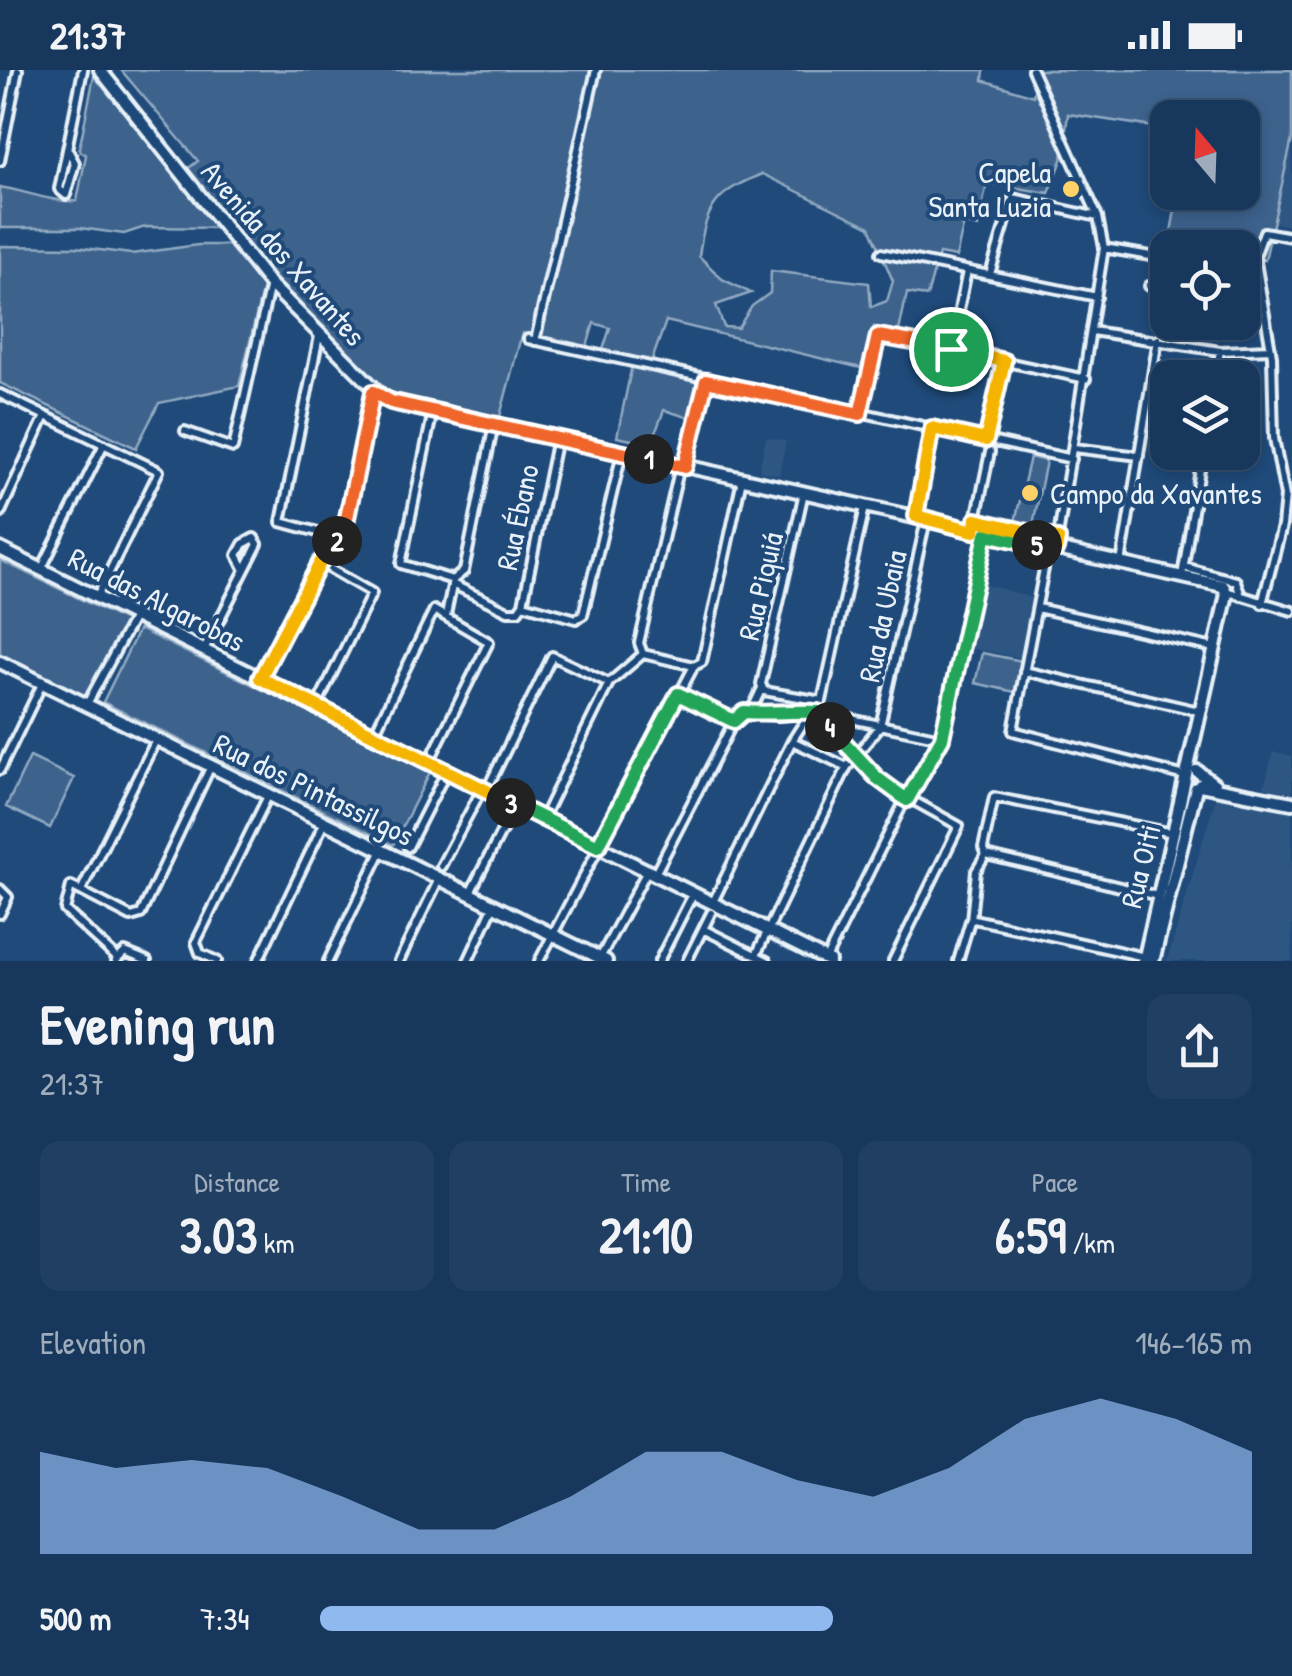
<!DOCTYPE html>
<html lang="en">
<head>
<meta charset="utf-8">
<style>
	body { margin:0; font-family:"Patrick Hand",sans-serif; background:#203f62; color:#f1f3f6; height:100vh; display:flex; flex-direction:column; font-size:38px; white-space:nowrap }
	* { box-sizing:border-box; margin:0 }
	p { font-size:32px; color:#9eacbb }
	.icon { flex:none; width:55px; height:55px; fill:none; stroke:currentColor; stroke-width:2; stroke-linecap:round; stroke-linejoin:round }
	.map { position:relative; height:891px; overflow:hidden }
	.sheet { display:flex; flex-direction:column; background:#17385c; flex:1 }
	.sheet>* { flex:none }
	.needle { width:65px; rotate:341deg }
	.buttons { position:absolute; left:1150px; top:30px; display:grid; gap:20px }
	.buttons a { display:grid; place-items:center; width:110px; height:110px; border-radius:20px; background:#17385c; box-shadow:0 5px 15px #0003,0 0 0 2px #365272; font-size:50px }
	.pin { position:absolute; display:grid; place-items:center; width:85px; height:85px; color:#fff; margin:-42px; border:5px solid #fff; border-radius:50%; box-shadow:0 2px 10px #0007 }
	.km { position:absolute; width:50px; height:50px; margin:-25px; border-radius:50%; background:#222; color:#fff; font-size:28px; line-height:50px; text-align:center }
	.round { display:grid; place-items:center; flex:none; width:105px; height:105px; border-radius:20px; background:#203f62 }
	.summary { display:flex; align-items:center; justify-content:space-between; height:170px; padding:0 40px }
	h1 { font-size:55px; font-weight:700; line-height:75px }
	.metrics { display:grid; grid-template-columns:repeat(3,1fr); gap:15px; height:170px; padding:10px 40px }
	.metrics div { display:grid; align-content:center; border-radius:20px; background:#203f62; text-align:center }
	.metrics b { font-size:50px; font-weight:700 }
	.metrics small { font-size:28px; font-weight:400 }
	.metrics p { font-size:28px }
	.chart { height:280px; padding:20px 40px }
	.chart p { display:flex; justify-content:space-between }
	.chart svg { width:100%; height:180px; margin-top:10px; fill:#90b9f0; opacity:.7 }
	ul { padding:0 40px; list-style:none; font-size:32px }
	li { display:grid; grid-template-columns:160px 120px 1fr; align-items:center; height:75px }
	li i { height:25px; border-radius:12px; background:#90b9f0 }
	.status { display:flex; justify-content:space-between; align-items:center; height:70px; padding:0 50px; background:#17385c; direction:ltr }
	.status svg { height:28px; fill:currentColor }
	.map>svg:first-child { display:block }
</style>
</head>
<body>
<div class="status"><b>21:37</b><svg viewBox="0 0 49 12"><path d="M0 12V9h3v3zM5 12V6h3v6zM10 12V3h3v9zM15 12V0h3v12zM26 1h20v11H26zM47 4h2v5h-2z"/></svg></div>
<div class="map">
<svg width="1292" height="891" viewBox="0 0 1292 891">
	<rect width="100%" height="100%" fill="#1f4a7a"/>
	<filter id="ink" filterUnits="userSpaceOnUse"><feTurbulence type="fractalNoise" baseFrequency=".01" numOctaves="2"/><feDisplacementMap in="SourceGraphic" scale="20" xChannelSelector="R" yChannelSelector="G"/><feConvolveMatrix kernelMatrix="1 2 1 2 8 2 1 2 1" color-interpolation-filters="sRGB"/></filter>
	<g filter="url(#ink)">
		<!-- built -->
		<path fill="#2e5683" d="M 1292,69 L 1292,157 L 1275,153 Z
			M 766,367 L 786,371 L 779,405 L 759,401 Z
			M 978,512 L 1032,528 L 1022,588 L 964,577 Z
			M 1273,682 L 1292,686 L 1292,723 L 1264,717 Z
			M 1246,724 L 1292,736 L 1292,891 L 1167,891 L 1216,727 L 1237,733 Z"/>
		<!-- green -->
		<path fill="#3c628c" stroke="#92aac2" stroke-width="2.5" fill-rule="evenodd" d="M 121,0 L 984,0 L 983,10 L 1033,26 L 1038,0 L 1292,0 L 1292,69 L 1265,190 L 1243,186 L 1242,178 L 1169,173 L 1178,123 L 1242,122 L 1242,48 L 1168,48 L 1167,59 L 1068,44 L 1062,90 L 1049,123 L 987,113 L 978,157 L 964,153 L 956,187 L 939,184 L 927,226 L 907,223 L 899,261 L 874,257 L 861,298 L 666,251 L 651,293 L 602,283 L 610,258 L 594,253 L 586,280 L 522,263 L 499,350 L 389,325 L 376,319 L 280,214 L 186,100 L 198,91 ZM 762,104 L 870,157 L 893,211 L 887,231 L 871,237 L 869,213 L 771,201 L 770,223 L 752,236 L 738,258 L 724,257 L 716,235 L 751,223 L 722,209 L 699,186 C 706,136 715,123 762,104 Z
			M 94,6 L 218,158 L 145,157 L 124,164 L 80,158 L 0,158 L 0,117 C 25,121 54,133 77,131 L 86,85 L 79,80 Z
			M 198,175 L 228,175 L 263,217 L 239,316 L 159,333 L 136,378 L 0,313 L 0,176 L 76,177 L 131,184 Z
			M 632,295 L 702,313 L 690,348 L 664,340 L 651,374 L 617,367 Z
			M 1030,387 L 1046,391 L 1032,460 L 1014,456 Z
			M 0,490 L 127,552 L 86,628 L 0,586 Z
			M 139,559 L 430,702 L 393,775 L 103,632 Z
			M 982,583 L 1022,591 L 1015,622 L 975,613 Z
			M 30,687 L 74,708 L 50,758 L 6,737 Z"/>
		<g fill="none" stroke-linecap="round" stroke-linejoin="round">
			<!-- street casing -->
			<g stroke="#e8f1f8" stroke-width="14">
				<path id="street" d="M 1032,0 L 1098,147 L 1104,178 L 1056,479
					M 68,80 L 75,93 L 66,125 L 59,119 L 83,0
					M 0,91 L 18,0
					M 1104,178 L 1168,189
					M 881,183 L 1097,227
					M 1255,186 L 1272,286 L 1274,368 L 1285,426 L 1282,456 L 1262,534
					M 1242,197 L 1255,186 L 1264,162 L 1292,167
					M 990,204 L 1013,128 L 1098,147
					M 1149,216 L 1168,220
					M 1092,261 L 1220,281 L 1271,279
					M 319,266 L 281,452 L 340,468
					M 528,269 L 1072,389
					M 535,271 L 596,0
					M 951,279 L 967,201
					M 1215,308 L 1220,281
					M 0,324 L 159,401 L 97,527
					M 433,341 L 401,494 L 453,510 L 464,501 L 494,354
					M 860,344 L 880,265 L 1086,309
					M 185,361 L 233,378 L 270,214
					M 986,370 L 1004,291
					M 1074,378 L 1139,386
					M 686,396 L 706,311
					M 804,422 L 761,614 L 764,621 L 822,631 L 865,437
					M 0,444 L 45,346
					M 916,446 L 931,359
					M 976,451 L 1058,469
					M 975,454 L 990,382
					M 1048,478 L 1013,661 L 1185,706
					M 1121,493 L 1158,269
					M 1184,497 L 1236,511 L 1241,526
					M 42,498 L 104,374
					M 1182,506 L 1203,382
					M 452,514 L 508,541 L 518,541 L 523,534
					M 1226,521 L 1292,541
					M 523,534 L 576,549 L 583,545 L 622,383
					M 523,534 L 557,368
					M 1037,538 L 1214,578
					M 446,545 L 453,511
					M 204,580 L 258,474 L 254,468 L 243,474 L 237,485 L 244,498
					M 643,584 L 694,596 L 702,592 L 742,409
					M 643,584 L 639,573 L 680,396
					M 1024,601 L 1199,641
					M 260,608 L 320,493 L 340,468 L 373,322
					M 677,624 L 734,651
					M 87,634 L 135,545
					M 316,637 L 372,523 L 320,493
					M 748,642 L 778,646 L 818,642 L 941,668
					M 818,642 L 885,715 L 959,756 L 893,891
					M 374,664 L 434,540 L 489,572 L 429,692
					M 792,671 L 847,697
					M 0,700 L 42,614
					M 486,721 L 552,586 L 609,613
					M 543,748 L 609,613 L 643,584
					M 408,777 L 446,702
					M 441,796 L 482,719
					M 655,804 L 734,651 L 753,637 L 762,618
					M 0,819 L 8,827 L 0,844
					M 81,821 L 156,670
					M 470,823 L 515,735
					M 1158,826 L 986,785 L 983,778 L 994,727 L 1173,763
					M 713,832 L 792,671 L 817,632
					M 971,850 L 976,801 L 986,785
					M 703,859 L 767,891
					M 756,885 L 847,697 L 880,656 L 926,450
					M 117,888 L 65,840 L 71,816 L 131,847 L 141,844 L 210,698
					M 600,888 L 647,801
					M 826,889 L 901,738 L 942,668 L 986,464
					M 116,891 L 125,882 L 147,891
					M 217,891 L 200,883 L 196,872 L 268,726
					M 258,891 L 324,753
					M 328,891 L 382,780
					M 399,891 L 439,809
					M 468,891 L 494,835
					M 539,891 L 694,596
					M 659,891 L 693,824
					M 687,891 L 711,843
					M 958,891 L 970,851 L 974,849 L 1145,887"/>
			</g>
			<!-- secondary casing -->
			<g stroke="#e8f1f8" stroke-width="18">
				<path id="secondary" d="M 100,0 L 270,214 L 385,329 L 1223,516 L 1227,524 L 1144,891
					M 0,479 L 829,891
					M 0,592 L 606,891
					M 1197,701 L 1215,715
					M 1200,715 L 1292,733
					M 1153,891 L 1196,718"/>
			</g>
			<!-- street -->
			<use href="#street" stroke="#1f4a7a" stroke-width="6"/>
			<!-- secondary -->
			<use href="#secondary" stroke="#1f4a7a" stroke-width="10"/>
		</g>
	</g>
	<g fill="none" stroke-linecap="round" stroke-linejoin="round" filter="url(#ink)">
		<!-- split-1 casing -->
		<g stroke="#fff" stroke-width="20">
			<path id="split-1" d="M 649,389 L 685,397 L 706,311 L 860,344 L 878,266 L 951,279"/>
		</g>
		<!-- split-2 casing -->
		<g stroke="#fff" stroke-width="20">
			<path id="split-2" d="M 337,471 L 347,448 L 373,322 L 391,332 L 649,389"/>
		</g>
		<!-- split-3 casing -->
		<g stroke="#fff" stroke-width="20">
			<path id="split-3" d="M 337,471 L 320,493 L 260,608 L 511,733"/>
		</g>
		<!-- split-4 casing -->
		<g stroke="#fff" stroke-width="20">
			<path id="split-4" d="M 511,733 L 598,776 L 678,624 L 734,651 L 744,642 C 769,644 793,641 818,642 L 830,657"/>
		</g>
		<!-- split-5 casing -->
		<g stroke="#fff" stroke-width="20">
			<path id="split-5" d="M 830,657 L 877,708 L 907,730 L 942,668 L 986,464 L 1037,475"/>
		</g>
		<!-- split-6 casing -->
		<g stroke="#fff" stroke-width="20">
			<path id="split-6" d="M 951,279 L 1004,291 L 986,370 L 932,358 L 916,446 L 974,461 L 976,450 L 1058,469 L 1056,479 L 1037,475"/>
		</g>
		<!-- split-1 -->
		<use href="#split-1" stroke="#f0652b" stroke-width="12"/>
		<!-- split-2 -->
		<use href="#split-2" stroke="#f0652b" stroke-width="12"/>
		<!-- split-3 -->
		<use href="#split-3" stroke="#f5b400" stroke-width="12"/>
		<!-- split-4 -->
		<use href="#split-4" stroke="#22a559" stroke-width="12"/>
		<!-- split-5 -->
		<use href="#split-5" stroke="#22a559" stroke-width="12"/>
		<!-- split-6 -->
		<use href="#split-6" stroke="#f5b400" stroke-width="12"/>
	</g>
	<!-- markers -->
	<g fill="#ffd166" stroke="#1f4a7a" stroke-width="4">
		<circle cx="1071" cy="119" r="10"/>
		<circle cx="1030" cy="423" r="10"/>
	</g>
	<g text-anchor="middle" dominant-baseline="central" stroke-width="8" stroke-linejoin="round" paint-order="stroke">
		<!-- poi labels -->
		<g font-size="30" fill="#e8f1f8" stroke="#1f4a7a" text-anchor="end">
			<text x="1051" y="102">Capela<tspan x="1051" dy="34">Santa Luzia</tspan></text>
			<text x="1050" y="423" text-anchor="start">Campo da Xavantes</text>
		</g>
		<!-- street labels -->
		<g font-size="30" fill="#e8f1f8" stroke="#1f4a7a">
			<text transform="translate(284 183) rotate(49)">Avenida dos Xavantes</text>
			<text transform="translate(517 447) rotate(-78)">Rua Ébano</text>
			<text transform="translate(760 516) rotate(-77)">Rua Piquiá</text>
			<text transform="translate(157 529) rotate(27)">Rua das Algarobas</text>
			<text transform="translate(882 546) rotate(-78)">Rua da Ubaia</text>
			<text transform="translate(314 719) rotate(26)">Rua dos Pintassilgos</text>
			<text transform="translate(1140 796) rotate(-76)">Rua Oiti</text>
		</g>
	</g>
</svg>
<div class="buttons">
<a><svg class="needle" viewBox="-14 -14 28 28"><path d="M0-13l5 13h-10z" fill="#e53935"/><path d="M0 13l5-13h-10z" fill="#9eacbb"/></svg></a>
<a><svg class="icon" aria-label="locate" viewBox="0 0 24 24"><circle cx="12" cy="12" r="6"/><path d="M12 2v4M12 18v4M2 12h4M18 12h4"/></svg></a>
<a><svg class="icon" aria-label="layers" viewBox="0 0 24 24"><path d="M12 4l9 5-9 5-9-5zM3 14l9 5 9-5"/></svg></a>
</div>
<div class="pin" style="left:951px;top:279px;background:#1e9e55"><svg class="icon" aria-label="arrive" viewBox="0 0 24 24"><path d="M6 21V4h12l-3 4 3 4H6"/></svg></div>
<b class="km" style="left:649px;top:389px">1</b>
<b class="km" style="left:337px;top:471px">2</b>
<b class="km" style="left:511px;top:733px">3</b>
<b class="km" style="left:830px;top:657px">4</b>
<b class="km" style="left:1037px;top:475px">5</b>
</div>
<section class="sheet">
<div class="summary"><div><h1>Evening run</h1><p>21:37</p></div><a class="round"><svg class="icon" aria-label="share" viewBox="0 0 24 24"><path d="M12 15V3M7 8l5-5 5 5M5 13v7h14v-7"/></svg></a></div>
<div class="metrics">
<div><p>Distance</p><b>3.03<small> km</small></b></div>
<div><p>Time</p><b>21:10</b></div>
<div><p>Pace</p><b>6:59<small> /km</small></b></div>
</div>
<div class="chart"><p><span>Elevation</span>146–165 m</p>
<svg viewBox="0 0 160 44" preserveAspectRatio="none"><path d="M0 44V19L10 23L20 21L30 23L40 30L50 38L60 38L70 30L80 19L90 19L100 26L110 30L120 23L130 11L140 6L150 11L160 19V44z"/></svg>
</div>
<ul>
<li><b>500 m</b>7:34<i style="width:55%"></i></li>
</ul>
</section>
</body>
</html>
